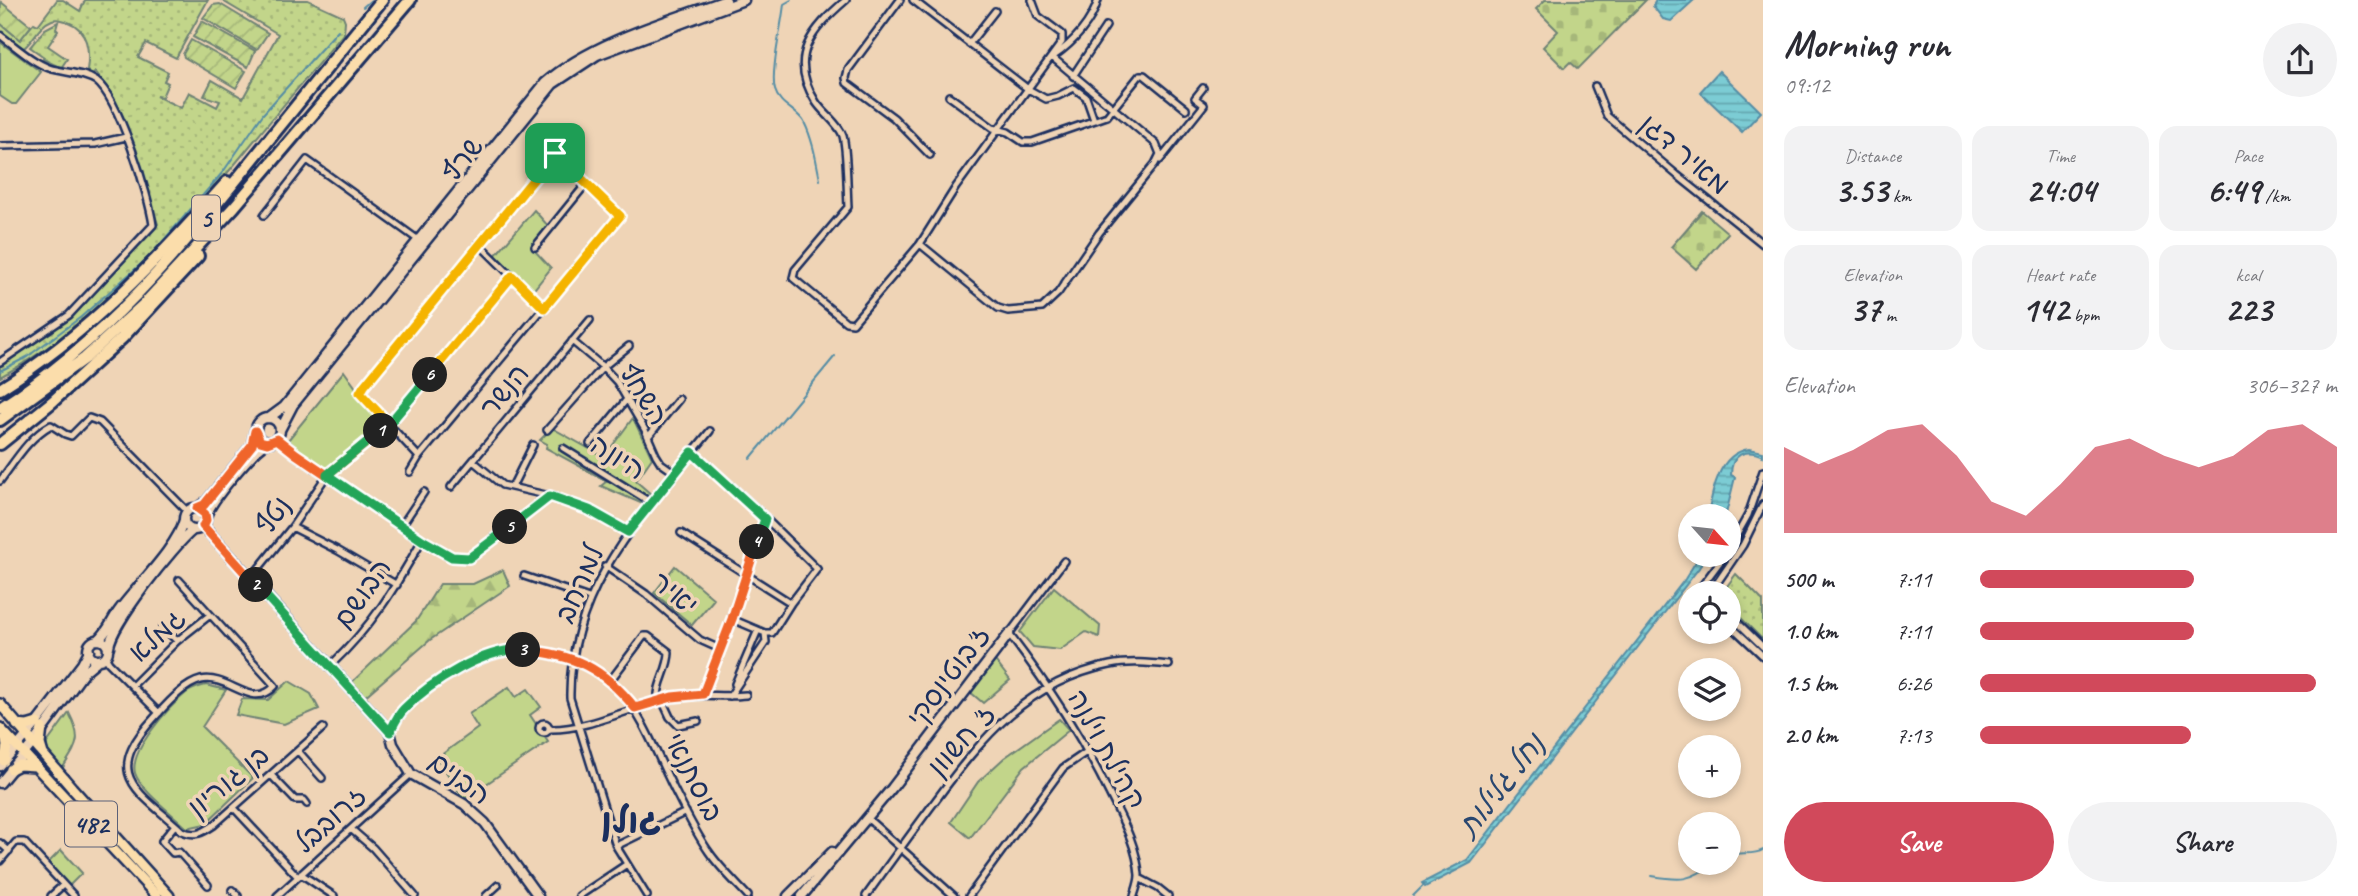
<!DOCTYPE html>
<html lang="en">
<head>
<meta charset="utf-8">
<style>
	body { margin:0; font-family:Caveat,"Playpen Sans Hebrew",sans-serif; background:#f2f2f3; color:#2b2b33; height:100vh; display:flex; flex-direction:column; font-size:26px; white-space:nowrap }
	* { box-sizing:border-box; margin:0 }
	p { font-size:23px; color:#7c7c81 }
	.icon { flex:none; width:38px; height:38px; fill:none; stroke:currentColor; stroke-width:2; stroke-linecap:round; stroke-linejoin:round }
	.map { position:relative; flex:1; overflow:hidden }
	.drawer { display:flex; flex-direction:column; background:#fff; width:595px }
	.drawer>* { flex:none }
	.needle { width:46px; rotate:117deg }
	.buttons { position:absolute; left:1678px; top:504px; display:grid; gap:14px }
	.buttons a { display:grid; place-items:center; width:63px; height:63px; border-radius:50%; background:#fff; box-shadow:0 4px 10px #0003; font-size:35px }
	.pin { position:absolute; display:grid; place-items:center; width:60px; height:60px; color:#fff; margin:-30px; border-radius:14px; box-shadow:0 4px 10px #0006 }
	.km { position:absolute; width:35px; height:35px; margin:-18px; border-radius:50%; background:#222; color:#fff; font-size:19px; line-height:35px; text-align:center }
	.round { display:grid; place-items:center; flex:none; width:74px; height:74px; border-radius:37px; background:#f2f2f3 }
	.headline { display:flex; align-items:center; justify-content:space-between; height:119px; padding:0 21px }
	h1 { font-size:38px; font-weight:700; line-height:52px }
	.figures { display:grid; grid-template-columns:repeat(3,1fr); gap:10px; height:119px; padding:7px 21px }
	.figures div { display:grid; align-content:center; border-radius:18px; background:#f2f2f3; text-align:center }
	.figures b { font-size:35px; font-weight:700 }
	.figures small { font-size:19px; font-weight:400 }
	.figures p { font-size:19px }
	.chart { height:196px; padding:14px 21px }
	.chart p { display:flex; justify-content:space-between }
	.chart svg { width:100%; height:126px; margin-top:7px; fill:#d1495b; opacity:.7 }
	.button { display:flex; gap:14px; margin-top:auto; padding:14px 21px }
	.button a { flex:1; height:80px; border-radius:42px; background:#d1495b; color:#fff; font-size:28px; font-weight:700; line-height:80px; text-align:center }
	.button a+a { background:#f2f2f3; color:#2b2b33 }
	ul { padding:0 21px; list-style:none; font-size:23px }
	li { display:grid; grid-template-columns:112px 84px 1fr; align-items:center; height:52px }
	li i { height:18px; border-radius:9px; background:#d1495b }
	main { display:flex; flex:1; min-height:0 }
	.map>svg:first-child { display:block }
</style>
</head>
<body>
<main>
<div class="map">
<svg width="1763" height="896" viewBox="0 0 1763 896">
	<defs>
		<pattern id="grass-dots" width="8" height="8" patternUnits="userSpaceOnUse" patternTransform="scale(1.75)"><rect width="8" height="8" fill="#c2d58a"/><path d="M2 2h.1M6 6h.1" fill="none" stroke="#a6b77a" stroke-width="1.8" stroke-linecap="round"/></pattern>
		<pattern id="forest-firs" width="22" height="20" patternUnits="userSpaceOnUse" patternTransform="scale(1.75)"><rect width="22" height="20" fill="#c2d58a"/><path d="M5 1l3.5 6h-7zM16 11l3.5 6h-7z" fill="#a6b77a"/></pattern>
		<pattern id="cemetery-stones" width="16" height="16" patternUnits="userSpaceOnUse" patternTransform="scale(1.75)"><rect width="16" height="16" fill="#c2d58a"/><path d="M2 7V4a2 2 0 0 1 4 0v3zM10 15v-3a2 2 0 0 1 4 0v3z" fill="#a6b77a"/></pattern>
		<pattern id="garden-furrows" width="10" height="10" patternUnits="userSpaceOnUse" patternTransform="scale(1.75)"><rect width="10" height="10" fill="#c2d58a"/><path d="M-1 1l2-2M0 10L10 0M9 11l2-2" fill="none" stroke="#a6b77a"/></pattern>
		<pattern id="water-rules" width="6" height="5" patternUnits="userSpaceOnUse" patternTransform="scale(1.75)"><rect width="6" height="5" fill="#7bccd4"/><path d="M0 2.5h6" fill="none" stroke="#64a6af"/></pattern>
	</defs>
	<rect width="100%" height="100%" fill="#efd4b6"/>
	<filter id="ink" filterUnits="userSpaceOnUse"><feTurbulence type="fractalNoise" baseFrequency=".0143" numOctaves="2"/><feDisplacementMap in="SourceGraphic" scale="14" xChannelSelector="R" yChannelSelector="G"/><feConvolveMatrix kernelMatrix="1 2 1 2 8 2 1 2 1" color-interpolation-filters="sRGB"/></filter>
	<g filter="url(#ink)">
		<!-- grass -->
		<path fill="url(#grass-dots)" stroke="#6e8274" stroke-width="2" d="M 57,0 L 63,0 L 80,11 L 85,0 L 208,0 L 176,58 L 146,43 L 138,57 L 168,72 L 164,81 L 168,83 L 162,97 L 156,96 L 181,108 L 189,92 L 217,107 L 220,101 L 204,96 L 212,80 L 243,98 L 278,34 L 221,0 L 308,0 L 343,16 L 345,21 L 344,33 C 308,76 271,120 235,164 C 164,247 97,324 0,377 L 0,364 L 70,317 L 158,224 L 115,102 L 107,87 L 95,72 L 91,77 L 87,70 C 90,52 88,29 68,22 C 63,20 57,18 52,20 C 39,25 34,40 24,48 L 0,32 L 0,23 L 20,39 L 34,23 L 38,25 Z
			M 58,22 L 56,29 L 58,31 L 48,46 L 67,59 L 61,68 L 43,59 L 44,57 L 30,47 L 45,29 Z
			M 1736,574 L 1763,601 L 1763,640 L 1729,606 L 1729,593 L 1722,593 Z"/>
		<!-- forest -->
		<path fill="url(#forest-firs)" stroke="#6e8274" stroke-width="2" d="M 503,570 L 510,586 L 430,640 L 363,698 L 351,683 L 416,621 L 440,584 L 473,584 Z"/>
		<!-- cemetery -->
		<path fill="url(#cemetery-stones)" stroke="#6e8274" stroke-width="2" d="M 1545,0 L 1646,0 L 1578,69 L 1570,62 L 1564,68 L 1543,47 L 1558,31 L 1536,9 Z
			M 1702,211 L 1728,233 L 1696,269 L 1671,247 Z"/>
		<!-- park -->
		<path fill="#c2d58a" stroke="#6e8274" stroke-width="2" d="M 0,42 L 41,72 L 16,104 L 12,104 L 0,96 Z
			M 534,210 L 549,227 L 532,248 L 551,268 L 531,293 L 494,257 Z
			M 344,371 L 356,388 L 359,397 L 384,423 L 326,470 L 299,451 L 288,440 Z
			M 633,418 L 652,458 L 636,481 L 653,496 L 643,504 L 601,486 L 607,481 L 546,448 L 547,444 L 540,440 L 552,428 L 604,457 Z
			M 675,566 L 714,599 L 692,625 L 654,593 Z
			M 1054,587 L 1100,626 L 1099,637 L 1086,632 L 1060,650 L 1033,647 L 1020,632 Z
			M 993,658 L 1010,680 L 983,703 L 969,691 Z
			M 289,681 L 311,694 L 319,709 L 284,724 L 236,715 L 242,699 L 268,700 Z
			M 206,685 L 226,690 L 202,727 L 253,778 L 205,824 L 187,828 C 174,815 140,790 135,773 C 129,751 169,707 186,693 C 191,689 199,687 206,685 Z
			M 509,687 L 516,697 L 528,689 L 541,707 L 530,715 L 548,742 L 464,799 L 437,758 L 478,728 L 469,714 Z
			M 69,713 C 83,740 77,745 62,769 L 47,750 L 47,743 Z
			M 1059,719 L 1069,730 L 1024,767 L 970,838 L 951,822 L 978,782 L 1004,758 Z
			M 61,850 L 82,873 L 68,887 L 47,864 Z"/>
		<!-- garden -->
		<path fill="url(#garden-furrows)" stroke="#6e8274" stroke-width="2" d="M 1,2 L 31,26 L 20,40 L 0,23 Z
			M 220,4 L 268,33 L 258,48 L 256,49 L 203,18 L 213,5 Z
			M 202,21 L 255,51 L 248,67 L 193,37 Z
			M 191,40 L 246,71 L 236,88 L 184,57 L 183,54 Z"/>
		<!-- water -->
		<path fill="url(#water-rules)" stroke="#558da5" stroke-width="2" d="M 1656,0 L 1694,0 L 1671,21 L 1663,19 L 1653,6 Z
			M 1719,71 L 1761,112 L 1742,132 L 1700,92 Z
			M 1749,449 L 1763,452 L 1763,456 C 1745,448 1731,454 1731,475 L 1735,477 L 1726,514 L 1724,516 L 1708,516 C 1712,491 1719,453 1749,449 Z
			M 1700,555 L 1706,555 L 1699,568 L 1471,863 L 1425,887 L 1422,883 L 1467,860 L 1685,579 Z"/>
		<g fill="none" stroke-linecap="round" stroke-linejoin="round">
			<!-- stream -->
			<path stroke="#558da5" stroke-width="2" d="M 791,0 L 784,4 C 782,25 770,73 775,90 C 779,105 797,110 804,122 C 813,140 816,160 820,180
				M 363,7 L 371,0
				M 0,371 L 27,357 L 81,317 L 150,256 L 223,172 L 263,114 L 338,30
				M 750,459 L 835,356
				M 1729,855 C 1741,851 1753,856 1763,850
				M 1652,876 C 1682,881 1690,881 1714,863
				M 1413,896 L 1425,884"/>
			<!-- street casing -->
			<g stroke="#1b2f5e" stroke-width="10">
				<path id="street" d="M 846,0 C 812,29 787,57 816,102 C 823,113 839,124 843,136 C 847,151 847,190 848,207 L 795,270 L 793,278 L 846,322 L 853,323 L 920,244 L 956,187 L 1062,42 L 1062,34 L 1038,16 L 1032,0
					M 900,0 L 848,70 L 846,78 L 847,83 L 894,118 L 930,155
					M 913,0 L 1028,89 L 1046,99 L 1058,96 L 1074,88 L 1086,97 L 1094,120
					M 0,35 C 15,46 32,62 49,68 C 64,73 83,72 96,81 C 119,98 149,196 153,225 L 69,315 L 0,362
					M 969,44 L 995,11
					M 1054,56 C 1073,43 1092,22 1098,0
					M 1073,76 L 1106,26
					M 1595,86 L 1607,116 L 1677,175 L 1763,244
					M 949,96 L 993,128 L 1008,132 L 1023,142 L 1032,142 L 1107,116 L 1140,75 L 1144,75 L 1186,109
					M 0,146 L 95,144 L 126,137
					M 1160,160 L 1204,105 L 1195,98 L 1203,88
					M 264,215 L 307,160 L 417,239
					M 479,244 L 544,308
					M 920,244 L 998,308 L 1008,311 L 1042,308 L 1058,293 L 1099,233 L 1155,164 L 1160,154 L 1156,144 L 1052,57
					M 535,247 L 586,184
					M 572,341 L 603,367 L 617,382 L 645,430 L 656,455 L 661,463 L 675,473
					M 547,430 L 603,367 L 629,346
					M 648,437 L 679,399
					M 277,439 L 296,455 L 422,540 L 452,557 L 469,558 L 550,496
					M 590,444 L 628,398
					M 563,448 L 650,502
					M 473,461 L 502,485 L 550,496 L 589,510 L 628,532
					M 410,472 L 419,457 L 620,216 L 555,153 L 364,386 L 360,393 L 419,457
					M 0,481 C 15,461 29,437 51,425 L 65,434 L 71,436 L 89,418 L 100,422 L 187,511
					M 451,487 L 590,320
					M 512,487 L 533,445
					M 402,525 L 424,492
					M 292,527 L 337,550 L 397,585
					M 681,533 L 791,603 L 817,569 L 759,512 L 692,452
					M 1729,549 L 1748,515 L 1763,471
					M 1064,561 L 1009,634 C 1050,688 1082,737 1112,799 C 1124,823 1137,847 1139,875 C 1139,882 1136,889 1134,896
					M 605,566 L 646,594 L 700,640 L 720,649
					M 524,576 L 589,598
					M 250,579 L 292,527 L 327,475 L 389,424 L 512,276
					M 179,580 L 275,686 C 252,711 229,674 201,680 C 184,684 167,704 155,717 C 101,775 136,789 182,831 C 196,837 202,833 214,825 L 323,728
					M 1701,587 L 1725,555
					M 1695,593 L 1703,587 L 1710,588 L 1715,592
					M 1715,593 L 1715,586 L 1743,545 L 1763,504
					M 1729,614 L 1763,647
					M 732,619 L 765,633 L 772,633 L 791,603
					M 1729,624 L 1763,656
					M 163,627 L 177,641
					M 105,657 L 109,663 L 159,713
					M 330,666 C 373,625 393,591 422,540
					M 610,681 L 644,636 L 648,636 L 669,652 C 669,670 656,684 658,701
					M 735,684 L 758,630
					M 132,686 L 177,641 L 210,615
					M 703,694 L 732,619 L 765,519
					M 730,696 L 766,642 L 765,633
					M 662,700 L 670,717 L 678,725 L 698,721
					M539 728a5 5 0 1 1 10 0a5 5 0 1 1-10 0Z
					M 550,729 C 588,730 633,706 671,698 C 696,692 721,698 746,695
					M 390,732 C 405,699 441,678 474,662 C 505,648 517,648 550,654 C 633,670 644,732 678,797 C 687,815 697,835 709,852 C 720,868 735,882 748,896
					M 298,751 L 322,778
					M 271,775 L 295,800 L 304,800 L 307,804
					M 234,808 L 298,877
					M 867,818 L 954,896
					M 175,825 L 162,841 L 173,853 L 179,852 L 208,885
					M 351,829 L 373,848 L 415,896
					M 0,843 L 9,851
					M 616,846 L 686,812
					M 0,861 L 16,842 L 24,842 L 74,896
					M 301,874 L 334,896
					M 1139,878 L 1158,888 L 1168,896
					M 232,890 L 238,896
					M 51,896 L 63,885
					M 277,896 L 411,774
					M 486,896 L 498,885
					M 579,896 L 627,864
					M 647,896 L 616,846 L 570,698 C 568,588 645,511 710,431
					M 866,896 C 889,864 912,832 936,800 C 982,738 1028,681 1110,665 C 1129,661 1149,663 1169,665
					M 969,896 L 1063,768 L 1088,751"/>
			</g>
			<!-- secondary casing -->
			<g stroke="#1b2f5e" stroke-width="13">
				<path id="secondary" d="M256 430a12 12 0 1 1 24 0a12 12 0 1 1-24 0Z
					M 269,418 L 284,407 L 545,83 C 592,42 668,21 726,0
					M 280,430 L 293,405 L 553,84 L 597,55 L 744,0
					M184 519a11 11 0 1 1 22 0a11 11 0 1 1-22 0Z
					M 197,508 L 207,501 L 252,445 L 255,431
					M 206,517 C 210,501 252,452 266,443
					M 203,526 L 390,732 L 393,744 L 411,774 L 464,804 L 485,823 L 538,896
					M88 650a10 10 0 1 1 20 0a10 10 0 1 1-20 0Z
					M 98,640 C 108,632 112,619 120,609 C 137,586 178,546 184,520
					M 109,647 C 111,625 174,545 193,530
					M 0,766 L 32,729 L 82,664 L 89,651
					M 0,783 L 33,743 L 85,671 L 97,661
					M 788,896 L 832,852
					M 802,896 L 892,788 L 1009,634"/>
			</g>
			<!-- primary casing -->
			<g stroke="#1b2f5e" stroke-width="14">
				<path id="primary" d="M 0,704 L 72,788 L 169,896
					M 17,725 L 27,726 L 37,723
					M 0,728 L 157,896
					M 42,728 L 40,744 L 43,754
					M 4,761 L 7,746 L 5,736
					M 11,769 L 19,765 L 35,766"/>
			</g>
			<!-- highway casing -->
			<g stroke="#1b2f5e" stroke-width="16">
				<path id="highway" d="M 0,389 C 89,334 158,259 227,182
					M 0,408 C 104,341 178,253 254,158 C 297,105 339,53 382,0
					M 0,420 L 85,358 L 144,304 L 234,207 L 410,0
					M 0,444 L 52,402 L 122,338 L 198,256"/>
			</g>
			<!-- street -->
			<use href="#street" stroke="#efd4b6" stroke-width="5"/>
			<!-- secondary -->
			<use href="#secondary" stroke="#efd4b6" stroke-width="8"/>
			<!-- primary -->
			<use href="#primary" stroke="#fbddab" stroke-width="9"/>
			<!-- highway -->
			<use href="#highway" stroke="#fbddab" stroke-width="10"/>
		</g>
	</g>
	<g fill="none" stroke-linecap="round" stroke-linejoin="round" filter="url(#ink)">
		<!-- split-1 casing -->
		<g stroke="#fff" stroke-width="14">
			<path id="split-1" d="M 381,431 L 389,424 L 360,393 L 364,386 L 555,153"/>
		</g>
		<!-- split-2 casing -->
		<g stroke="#fff" stroke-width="14">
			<path id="split-2" d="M 256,585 L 203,526 L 206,520 L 205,514 L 197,508 L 204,505 L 252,445 L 255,431 L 260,441 L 267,443 L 277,439 L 296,454 L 327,475 L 381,431"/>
		</g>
		<!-- split-3 casing -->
		<g stroke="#fff" stroke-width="14">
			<path id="split-3" d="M 256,585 L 390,732 C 394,724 397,716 404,709 C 429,683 486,647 523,650"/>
		</g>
		<!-- split-4 casing -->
		<g stroke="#fff" stroke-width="14">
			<path id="split-4" d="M 523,650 C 574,654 603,668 635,708 L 672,697 L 703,694 L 732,619 L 757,542"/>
		</g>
		<!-- split-5 casing -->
		<g stroke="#fff" stroke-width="14">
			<path id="split-5" d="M 510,527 L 550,496 L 589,510 L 628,532 L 692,452 L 765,519 L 757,542"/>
		</g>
		<!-- split-6 casing -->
		<g stroke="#fff" stroke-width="14">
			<path id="split-6" d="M 430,375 L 389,424 L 327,475 L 422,540 L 452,557 L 469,558 L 510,527"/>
		</g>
		<!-- split-7 casing -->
		<g stroke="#fff" stroke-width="14">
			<path id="split-7" d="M 430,375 L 512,276 L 544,308 L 620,216 L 555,153"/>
		</g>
		<!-- split-1 -->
		<use href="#split-1" stroke="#f5b400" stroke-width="9"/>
		<!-- split-2 -->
		<use href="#split-2" stroke="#f0652b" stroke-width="9"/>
		<!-- split-3 -->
		<use href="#split-3" stroke="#22a559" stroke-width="9"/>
		<!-- split-4 -->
		<use href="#split-4" stroke="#f0652b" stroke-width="9"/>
		<!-- split-5 -->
		<use href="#split-5" stroke="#22a559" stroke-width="9"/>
		<!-- split-6 -->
		<use href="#split-6" stroke="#22a559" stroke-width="9"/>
		<!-- split-7 -->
		<use href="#split-7" stroke="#f5b400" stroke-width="9"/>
	</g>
	<g text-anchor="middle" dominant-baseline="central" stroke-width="7" stroke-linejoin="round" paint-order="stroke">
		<!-- shield labels -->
		<g fill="#efd4b6" stroke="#5b6078" stroke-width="2">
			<rect x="192" y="195.5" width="28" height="45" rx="5"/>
			<rect x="65" y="801.5" width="52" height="45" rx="5"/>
		</g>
		<g font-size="26" font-weight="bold" fill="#1b2f5e">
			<text x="206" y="218">5</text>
			<text x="91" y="824">482</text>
		</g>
		<!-- street labels -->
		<g font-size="28" fill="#1b2f5e" stroke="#efd4b6">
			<text transform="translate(1685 154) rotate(40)">מאיר דגן</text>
			<text transform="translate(462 159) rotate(-51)">שרף</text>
			<text transform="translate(504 390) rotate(-50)">הנשר</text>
			<text transform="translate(644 394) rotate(58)">השחף</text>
			<text transform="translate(618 457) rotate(32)">היונה</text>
			<text transform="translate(273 515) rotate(-54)">נטף</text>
			<text transform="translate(579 584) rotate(-66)">למרחב</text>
			<text transform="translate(362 593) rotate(-55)">הבושם</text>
			<text transform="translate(675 593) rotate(39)">יאיר</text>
			<text transform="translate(157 635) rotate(-42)">גמלא</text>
			<text transform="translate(948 676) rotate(-53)">ז'בוטינסקי</text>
			<text transform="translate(961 740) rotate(-48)">ז' חשוון</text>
			<text transform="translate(1107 749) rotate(61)">קהילת וילנה</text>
			<text transform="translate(694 777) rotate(63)">בוסתנאי</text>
			<text transform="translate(460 778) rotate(36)">הבנים</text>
			<text transform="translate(228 781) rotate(-39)">בן גוריון</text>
			<text transform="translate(330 819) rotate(-42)">זרובבל</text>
		</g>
		<!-- water labels -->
		<g font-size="30" font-style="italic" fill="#294770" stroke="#efd4b6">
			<text transform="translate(1501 785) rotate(-52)">נחל גלילות</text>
		</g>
		<!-- district labels -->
		<g font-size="35" font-weight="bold" fill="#1b2f5e" stroke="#efd4b6">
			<text x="631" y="821">גולן</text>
		</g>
	</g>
</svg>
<div class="buttons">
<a><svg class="needle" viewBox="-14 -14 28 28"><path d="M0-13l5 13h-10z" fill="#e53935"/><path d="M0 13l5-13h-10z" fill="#7c7c81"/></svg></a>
<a><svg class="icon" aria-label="locate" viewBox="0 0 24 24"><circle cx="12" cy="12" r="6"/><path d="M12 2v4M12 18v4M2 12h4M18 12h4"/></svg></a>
<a><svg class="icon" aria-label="layers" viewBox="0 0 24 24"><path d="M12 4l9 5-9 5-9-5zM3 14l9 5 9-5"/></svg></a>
<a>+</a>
<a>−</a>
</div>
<div class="pin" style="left:555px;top:153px;background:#1e9e55"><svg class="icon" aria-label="arrive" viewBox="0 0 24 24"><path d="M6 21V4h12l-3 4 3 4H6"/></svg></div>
<b class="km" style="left:381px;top:431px">1</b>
<b class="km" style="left:256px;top:585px">2</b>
<b class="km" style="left:523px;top:650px">3</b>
<b class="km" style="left:757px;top:542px">4</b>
<b class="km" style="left:510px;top:527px">5</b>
<b class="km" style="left:430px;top:375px">6</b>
</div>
<section class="drawer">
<div class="headline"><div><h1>Morning run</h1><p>09:12</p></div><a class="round"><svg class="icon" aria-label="share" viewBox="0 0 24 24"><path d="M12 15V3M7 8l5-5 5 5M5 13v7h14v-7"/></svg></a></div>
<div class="figures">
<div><p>Distance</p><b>3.53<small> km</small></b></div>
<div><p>Time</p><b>24:04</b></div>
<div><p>Pace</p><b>6:49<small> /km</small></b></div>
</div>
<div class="figures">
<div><p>Elevation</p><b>37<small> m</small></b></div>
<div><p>Heart rate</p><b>142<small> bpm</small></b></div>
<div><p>kcal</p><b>223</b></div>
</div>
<div class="chart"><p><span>Elevation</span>306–327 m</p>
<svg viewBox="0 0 160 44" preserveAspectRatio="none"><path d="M0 44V14L10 20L20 15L30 8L40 6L50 17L60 33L70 38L80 27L90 14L100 11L110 17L120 21L130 17L140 8L150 6L160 14V44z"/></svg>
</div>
<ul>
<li><b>500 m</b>7:11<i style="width:60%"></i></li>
<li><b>1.0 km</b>7:11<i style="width:60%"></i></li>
<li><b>1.5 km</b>6:26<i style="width:94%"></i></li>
<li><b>2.0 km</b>7:13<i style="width:59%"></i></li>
</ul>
<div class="button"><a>Save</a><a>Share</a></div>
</section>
</main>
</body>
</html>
